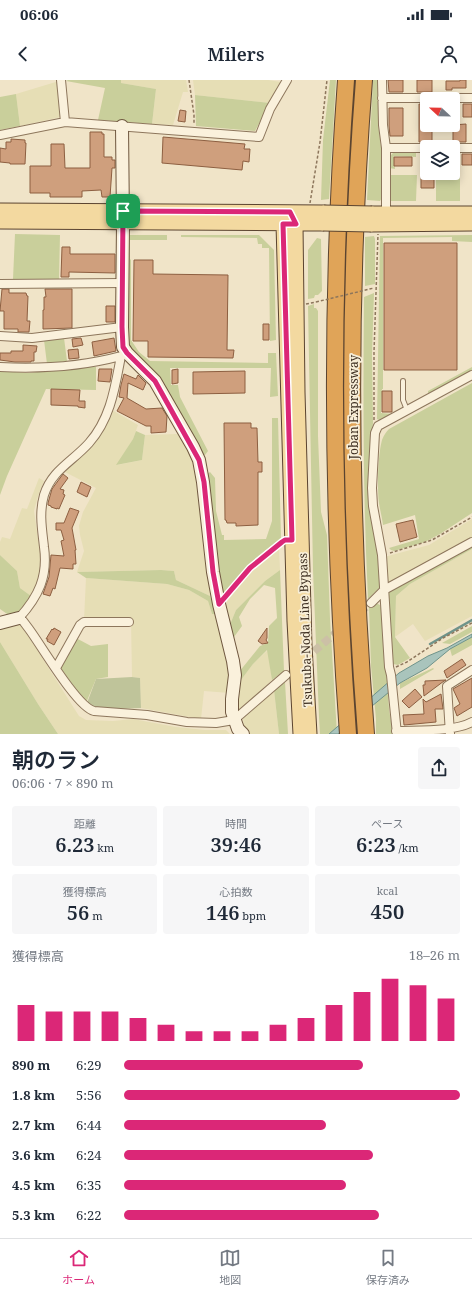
<!DOCTYPE html>
<html lang="ja">
<head>
<meta charset="utf-8">
<style>
	body { margin:0; font-family:"Noto Serif","Noto Sans JP",serif; background:#f6f6f7; color:#1f2937; height:100vh; display:flex; flex-direction:column; font-size:15px; white-space:nowrap }
	* { box-sizing:border-box; margin:0 }
	p { font-size:13px; color:#747a83 }
	.icon { flex:none; width:22px; height:22px; fill:none; stroke:currentColor; stroke-width:2; stroke-linecap:round; stroke-linejoin:round }
	.map { position:relative; height:654px; overflow:hidden }
	.details { display:flex; flex-direction:column; background:#fff; flex:1 }
	.details>* { flex:none }
	.needle { width:26px; rotate:292deg }
	.fabs { position:absolute; left:420px; top:12px; display:grid; gap:8px }
	.fabs a { display:grid; place-items:center; width:40px; height:40px; border-radius:4px; background:#fff; box-shadow:0 2px 10px #0003; font-size:20px }
	.pin { position:absolute; display:grid; place-items:center; width:34px; height:34px; color:#fff; margin:-17px; border-radius:8px; box-shadow:0 2px 6px #0006 }
	.round { display:grid; place-items:center; flex:none; width:42px; height:42px; border-radius:4px; background:#f6f6f7 }
	.summary { display:flex; align-items:center; justify-content:space-between; height:68px; padding:0 12px }
	h1 { font-size:22px; font-weight:600; line-height:30px }
	.metrics { display:grid; grid-template-columns:repeat(3,1fr); gap:6px; height:68px; padding:4px 12px }
	.metrics div { display:grid; align-content:center; border-radius:4px; background:#f6f6f7; text-align:center }
	.metrics b { font-size:20px; font-weight:600 }
	.metrics small { font-size:11px; font-weight:400 }
	.metrics p { font-size:11px }
	.chart { height:112px; padding:8px 12px }
	.chart p { display:flex; justify-content:space-between }
	.chart svg { width:100%; height:72px; margin-top:4px; stroke:#db2777; stroke-width:6 }
	ul { padding:0 12px; list-style:none; font-size:13px }
	li { display:grid; grid-template-columns:64px 48px 1fr; align-items:center; height:30px }
	li i { height:10px; border-radius:5px; background:#db2777 }
	.status { display:flex; justify-content:space-between; align-items:center; height:28px; padding:0 20px; background:#fff; direction:ltr }
	.status svg { height:11px; fill:currentColor }
	header { display:flex; justify-content:space-between; align-items:center; height:52px; padding:0 12px; background:#fff; font-size:18px; font-weight:600 }
	.dock { display:flex; justify-content:space-around; align-items:center; height:56px; border-top:1px solid #e0e1e3; background:#fff; font-size:11px; color:#747a83 }
	.dock a { display:grid; justify-items:center; gap:2px }
	.dock .on { color:#db2777 }
	.map>svg:first-child { display:block }
</style>
</head>
<body>
<div class="status"><b>06:06</b><svg viewBox="0 0 49 12"><path d="M0 12V9h3v3zM5 12V6h3v6zM10 12V3h3v9zM15 12V0h3v12zM26 1h20v11H26zM47 4h2v5h-2z"/></svg></div>
<header><svg class="icon" aria-label="back" viewBox="0 0 24 24"><path d="M15 5l-7 7 7 7"/></svg>Milers<svg class="icon" aria-label="person" viewBox="0 0 24 24"><circle cx="12" cy="8" r="4"/><path d="M4 21q1-7 8-7t8 7"/></svg></header>
<div class="map">
<svg width="472" height="654" viewBox="0 0 472 654">
	<rect width="100%" height="100%" fill="#f0e4c8"/>
	<!-- farmland -->
	<path fill="#e6deb5" d="M 121,0 L 186,0 L 188,12 L 183,12 L 173,45 L 152,44 L 156,9 L 121,3 Z
		M 193,0 L 268,0 L 281,2 L 270,23 L 195,15 Z
		M 59,1 L 61,37 L 20,46 L 16,14 Z
		M 112,330 L 138,345 L 133,359 L 117,385 L 142,380 L 145,355 L 178,354 L 186,365 L 194,382 L 201,418 L 210,516 L 176,500 L 174,491 L 161,490 L 77,492 L 84,471 L 80,455 L 79,446 L 83,432 L 96,408 L 65,392 L 90,368 L 104,347 Z
		M 39,398 L 44,401 L 38,416 L 34,431 L 40,472 L 41,490 L 37,505 L 31,516 L 20,508 L 17,491 L 0,475 L 0,462 L 2,457 L 10,459 L 22,428 L 27,429 Z
		M 472,439 L 472,460 L 389,505 L 387,503 L 385,478 L 388,476 L 429,465 Z
		M 279,468 L 280,490 L 265,501 L 236,530 L 229,547 L 225,524 L 254,488 Z
		M 472,469 L 472,536 L 425,561 L 413,544 L 395,557 L 396,516 L 410,504 Z
		M 86,498 L 167,504 L 189,510 L 208,521 L 212,534 L 216,534 L 232,590 L 230,613 L 204,611 L 201,639 L 141,628 L 140,598 L 132,597 L 131,540 L 84,540 Z
		M 17,543 L 21,546 L 34,565 L 79,636 L 86,640 L 113,641 L 133,639 L 176,647 L 205,650 L 226,650 L 230,654 L 58,654 L 38,624 L 0,562 L 0,549 Z
		M 268,570 L 272,600 L 247,624 L 237,631 L 238,618 L 241,600 L 253,584 Z
		M 274,610 L 279,654 L 249,654 L 244,648 L 243,639 L 244,636 Z"/>
	<!-- green -->
	<path fill="#c9cf9b" d="M 68,0 L 121,0 L 121,3 L 156,9 L 152,44 L 98,40 L 105,8 L 66,1 Z
		M 330,0 L 336,0 L 329,119 L 321,120 L 323,60 Z
		M 373,0 L 379,0 L 378,43 L 382,75 L 382,118 L 380,121 L 367,120 Z
		M 16,14 L 20,46 L 0,50 L 0,17 Z
		M 195,15 L 270,23 L 255,51 L 196,46 Z
		M 416,71 L 416,77 L 394,76 L 395,89 L 389,88 L 390,76 L 394,72 Z
		M 453,71 L 460,71 L 460,121 L 436,121 L 436,93 L 453,93 Z
		M 389,95 L 417,95 L 416,121 L 391,121 L 389,119 Z
		M 15,154 L 60,155 L 59,200 L 13,199 Z
		M 129,155 L 167,155 L 167,160 L 130,160 L 130,179 L 131,180 L 131,260 L 139,272 L 150,281 L 268,283 L 268,273 L 276,273 L 278,316 L 270,317 L 271,288 L 170,288 L 171,305 L 178,305 L 180,317 L 208,371 L 205,375 L 202,376 L 174,322 L 152,289 L 138,278 L 128,263 L 127,205 Z
		M 181,155 L 259,155 L 274,170 L 276,260 L 270,261 L 269,168 L 262,168 L 262,164 L 258,164 L 257,158 L 181,157 Z
		M 472,155 L 472,162 L 452,161 L 452,157 L 383,158 L 383,309 L 382,309 L 381,333 L 393,334 L 381,341 L 377,339 L 380,156 Z
		M 374,156 L 375,159 L 375,204 L 365,206 L 365,157 Z
		M 317,158 L 321,159 L 322,211 L 318,215 L 315,215 L 314,218 L 308,219 L 308,170 Z
		M 374,213 L 372,275 L 373,343 L 369,382 L 368,413 L 382,504 L 379,508 L 368,519 C 363,418 363,318 364,217 Z
		M 314,224 L 314,228 L 316,228 L 318,231 L 318,356 L 321,432 L 327,455 L 330,539 L 337,654 L 320,654 L 319,637 L 313,490 L 308,226 Z
		M 64,258 L 67,281 L 47,284 L 44,260 Z
		M 78,287 L 96,287 L 96,310 L 46,309 L 7,396 L 0,415 L 0,291 L 29,293 Z
		M 472,287 L 472,291 L 428,316 L 428,311 Z
		M 472,303 L 472,433 L 440,454 L 425,462 L 394,471 L 391,470 L 389,468 L 419,459 L 415,435 L 383,445 C 382,437 380,430 379,423 C 377,408 378,374 382,360 C 384,355 386,352 389,349 Z
		M 272,338 L 278,338 L 281,459 L 266,470 L 248,486 L 226,513 L 221,513 L 207,394 L 210,392 L 215,398 L 216,431 L 222,455 L 224,455 L 224,460 L 266,459 L 272,441 Z
		M 136,351 L 145,355 L 142,380 L 116,385 L 133,359 Z
		M 472,465 L 472,469 L 410,504 L 396,516 L 395,557 L 410,578 L 398,585 L 393,584 L 388,512 Z
		M 0,475 L 17,491 L 20,508 L 31,516 L 19,533 L 10,536 L 0,529 Z
		M 161,490 L 174,491 L 176,500 L 210,516 L 216,534 L 212,534 L 208,521 L 189,510 L 167,504 L 86,498 L 77,492 Z
		M 280,490 L 284,591 L 272,600 L 267,570 L 253,584 L 241,600 L 238,618 L 239,592 L 260,566 L 268,563 L 269,546 L 277,538 L 275,508 L 264,505 L 250,519 L 239,537 L 242,546 L 234,557 L 229,547 L 236,530 L 265,501 Z
		M 374,522 L 380,525 L 382,532 L 389,629 L 393,654 L 376,654 L 376,639 L 371,586 L 369,527 Z
		M 472,546 L 472,552 L 450,564 L 442,563 Z
		M 472,557 L 472,565 L 452,576 L 450,569 Z
		M 76,558 L 91,566 L 108,564 L 108,597 L 96,599 L 86,623 L 60,587 Z
		M 0,562 L 38,624 L 58,654 L 0,654 Z
		M 433,588 L 434,589 L 400,609 L 400,603 Z
		M 285,602 L 288,654 L 279,654 L 274,610 Z"/>
	<!-- cemetery -->
	<path fill="#bfc49a" d="M 132,597 L 140,598 L 141,628 L 117,629 L 95,628 L 87,623 L 96,599 Z"/>
	<!-- water -->
	<path fill="#a9c4bc" stroke="#6f938a" d="M 472,554 L 472,557 L 450,569 L 427,588 L 400,603 L 338,654 L 329,654 L 399,593 L 428,576 L 447,568 Z"/>
	<g fill="none" stroke-linecap="round" stroke-linejoin="round">
		<!-- stream -->
		<path stroke="#6f938a" stroke-width="2.5" d="M 430,564 L 472,540"/>
	</g>
	<!-- building -->
	<path fill="#cf9f7d" stroke="#8d5f41" d="M 388,0 L 403,0 L 403,12 L 389,12 Z
		M 417,0 L 432,0 L 432,12 L 417,12 Z
		M 460,0 L 466,0 L 466,8 L 452,8 L 452,10 L 446,10 L 446,1 L 460,1 Z
		M 419,24 L 427,24 L 427,45 L 432,45 L 432,63 L 419,62 Z
		M 463,24 L 472,24 L 472,37 L 463,37 Z
		M 389,28 L 403,28 L 403,56 L 390,56 L 389,46 Z
		M 180,30 L 186,31 L 185,42 L 178,41 Z
		M 466,44 L 466,62 L 453,62 L 453,45 Z
		M 90,52 L 102,52 L 102,54 L 104,54 L 104,77 L 112,77 L 112,80 L 115,80 L 115,88 L 112,88 L 110,117 L 102,117 L 101,110 L 82,111 L 82,117 L 50,117 L 50,113 L 30,113 L 30,86 L 51,86 L 51,64 L 64,64 L 65,88 L 90,88 Z
		M 163,57 L 245,64 L 244,69 L 250,69 L 249,82 L 243,81 L 242,90 L 162,83 Z
		M 11,59 L 25,60 L 25,63 L 26,63 L 25,84 L 10,84 L 10,83 L 0,82 L 0,68 L 6,69 L 6,62 L 11,62 Z
		M 462,74 L 472,74 L 472,85 L 462,85 Z
		M 394,77 L 412,77 L 412,86 L 394,86 Z
		M 421,89 L 427,89 L 427,93 L 434,93 L 434,108 L 421,108 Z
		M 384,163 L 457,163 L 457,290 L 384,290 Z
		M 62,167 L 70,167 L 70,174 L 115,174 L 115,193 L 69,192 L 69,197 L 61,197 Z
		M 134,180 L 153,180 L 153,194 L 228,195 L 227,270 L 234,270 L 233,278 L 148,277 L 148,261 L 133,261 Z
		M 2,209 L 9,209 L 9,213 L 26,213 L 27,216 L 28,216 L 27,241 L 30,241 L 29,252 L 18,252 L 18,249 L 4,249 L 4,231 L 0,231 Z
		M 45,209 L 72,209 L 72,248 L 43,249 L 43,230 L 44,230 L 44,217 L 46,217 Z
		M 106,226 L 115,226 L 115,242 L 106,242 Z
		M 263,244 L 269,244 L 269,260 L 263,260 Z
		M 81,258 L 83,265 L 73,267 L 72,259 Z
		M 114,258 L 116,271 L 94,276 L 92,262 Z
		M 23,265 L 37,266 L 36,272 L 34,272 L 34,281 L 31,281 L 31,282 L 15,282 L 0,280 L 0,273 L 11,273 L 11,271 L 23,271 Z
		M 78,269 L 79,278 L 69,279 L 68,270 Z
		M 99,289 L 112,289 L 110,302 L 98,301 Z
		M 178,289 L 178,303 L 172,304 L 172,290 Z
		M 245,291 L 245,313 L 193,314 L 193,292 Z
		M 124,294 L 136,299 L 138,295 L 146,303 L 143,310 L 128,303 L 127,318 L 146,329 L 162,328 L 167,336 L 166,352 L 151,353 L 151,346 L 146,346 L 117,331 L 124,318 L 119,317 L 121,305 Z
		M 51,309 L 80,310 L 79,321 L 85,321 L 85,328 L 78,327 L 78,326 L 51,325 Z
		M 382,311 L 392,311 L 392,332 L 382,332 Z
		M 224,343 L 251,343 L 251,348 L 257,348 L 258,382 L 262,382 L 262,392 L 258,392 L 258,445 L 236,446 L 236,443 L 227,443 L 226,440 L 225,440 Z
		M 63,394 L 68,398 L 60,409 L 64,410 L 63,414 L 65,415 L 59,429 L 57,428 L 57,429 L 51,427 L 51,426 L 48,425 L 48,423 L 52,409 Z
		M 81,402 L 91,407 L 87,417 L 77,412 Z
		M 70,428 L 79,431 L 72,448 L 76,470 L 75,470 L 76,484 L 73,484 L 73,489 L 60,488 L 55,509 L 53,508 L 50,516 L 43,514 L 49,497 L 51,475 L 64,476 L 61,461 L 64,460 L 61,450 L 56,450 L 56,443 L 64,443 Z
		M 413,440 L 417,457 L 400,462 L 396,444 Z
		M 54,548 L 61,552 L 54,565 L 47,561 L 48,559 L 46,559 L 52,549 L 53,550 Z
		M 267,548 L 267,558 L 266,560 L 268,563 L 262,564 L 258,561 Z
		M 462,579 L 466,585 L 447,598 L 444,591 Z
		M 472,598 L 472,627 L 457,636 L 454,628 L 460,624 L 453,609 Z
		M 446,600 L 444,601 L 424,616 L 423,605 L 425,605 L 425,601 Z
		M 415,609 L 422,617 L 409,628 L 402,621 Z
		M 441,614 L 443,629 L 435,629 L 436,642 L 404,645 L 403,635 L 424,634 L 423,619 L 426,622 Z"/>
	<g fill="none" stroke-linecap="round" stroke-linejoin="round">
		<!-- street-tunnel -->
		<path stroke="#ccc0a6" stroke-width="8" stroke-dasharray="8 4" stroke-linecap="butt" d="M 305,579 L 371,523"/>
		<!-- lane casing -->
		<g stroke="#8d765c" stroke-width="6">
			<path id="lane" d="M 403,301 L 403,320 L 407,330
				M 221,522 L 250,488 L 282,462 L 285,460 L 290,460"/>
		</g>
		<!-- street casing -->
		<g stroke="#8d765c" stroke-width="10">
			<path id="street" d="M 382,0 L 383,45 L 386,68 L 386,133
				M 382,18 L 472,18
				M 65,42 L 259,57 L 270,29 L 287,0
				M 0,55 L 65,42 L 61,0
				M 386,68 L 427,68
				M 453,68 L 472,68
				M 0,204 L 123,203
				M 0,256 L 32,258 L 122,247
				M 127,273 L 121,276 C 115,307 111,338 89,363 C 72,382 52,390 44,415 C 39,433 42,449 44,467 C 48,496 39,516 19,538 L 23,541 L 29,549 C 41,565 77,627 94,631 L 147,635 L 187,642 L 216,643 L 234,640 L 286,595
				M 0,287 C 39,289 84,286 121,276
				M 371,523 L 384,510 L 472,462
				M 56,588 L 80,545 L 84,542 L 129,542
				M 396,651 C 418,650 454,652 472,642
				M 397,654 L 391,595 L 389,587 L 382,475 L 373,426 L 372,408 L 375,353 L 378,346 L 472,295
				M 450,654 L 447,606 L 472,590"/>
		</g>
		<!-- secondary casing -->
		<g stroke="#6f573f" stroke-width="14">
			<path id="secondary" d="M 122,46 L 123,143 L 122,247 L 123,267 L 127,273 L 155,301 L 193,367 L 199,380 L 203,402 L 213,492 L 219,524 L 233,581 L 235,595 L 232,619 L 232,632 L 238,649 L 243,654
				M 0,543 L 19,538"/>
		</g>
		<!-- primary casing -->
		<g stroke="#5b4430" stroke-width="15">
			<path id="primary" d="M 0,130 L 324,132
				M 290,132 L 283,144 L 294,541 L 300,654
				M 290,132 L 296,144 L 298,312 L 302,455 L 305,566 L 310,654
				M 372,133 L 472,133
				M 0,142 L 323,144
				M 371,145 L 472,144"/>
		</g>
		<!-- highway casing -->
		<g stroke="#5b4430" stroke-width="18">
			<path id="highway" d="M 346,0 C 330,217 332,437 348,654
				M 364,0 C 347,217 349,437 366,654"/>
		</g>
		<!-- path -->
		<path stroke="#8d765c" stroke-width="1.5" stroke-dasharray="3 2" stroke-linecap="butt" d="M 189,0 L 194,35 L 194,44
			M 310,123 L 320,62 L 327,0
			M 306,224 L 316,222
			M 374,340 L 374,272 L 378,154
			M 390,473 L 432,460 L 472,437
			M 396,587 L 407,582 L 443,558 L 472,543"/>
		<!-- lane -->
		<use href="#lane" stroke="#faf1dc" stroke-width="4"/>
		<!-- street -->
		<use href="#street" stroke="#faf1dc" stroke-width="8"/>
		<!-- secondary -->
		<use href="#secondary" stroke="#faf1dc" stroke-width="12"/>
		<!-- primary -->
		<use href="#primary" stroke="#f3d9a0" stroke-width="13"/>
		<!-- highway -->
		<use href="#highway" stroke="#e0a458" stroke-width="16"/>
		<!-- primary-bridge casing -->
		<g stroke="#5b4430" stroke-width="15" stroke-linecap="butt">
			<path id="primary-bridge" d="M 324,132 L 372,133
				M 323,144 L 371,145"/>
		</g>
		<!-- path-bridge -->
		<path stroke="#8d765c" stroke-width="1.5" stroke-dasharray="3 2" stroke-linecap="butt" d="M 316,222 L 374,208"/>
		<!-- primary-bridge -->
		<use href="#primary-bridge" stroke="#f3d9a0" stroke-width="13"/>
	</g>
	<g fill="none" stroke-linecap="round" stroke-linejoin="round">
		<!-- route casing -->
		<g stroke="#fff" stroke-width="8">
			<path id="route" d="M 123,131 L 290,132 L 296,144 L 283,144 L 292,460 L 285,460 L 282,462 L 250,488 L 219,524 L 213,492 L 204,402 L 199,380 L 155,301 L 127,273 L 123,267 L 122,247 Z"/>
		</g>
		<!-- route -->
		<use href="#route" stroke="#db2777" stroke-width="5"/>
	</g>
	<g text-anchor="middle" dominant-baseline="central" stroke-width="3.5" stroke-linejoin="round" paint-order="stroke">
		<!-- street labels -->
		<g font-size="12" fill="#3d2e20" stroke="#f7eed8">
			<text transform="translate(353 327) rotate(-90)">Joban Expressway</text>
			<text transform="translate(305 550) rotate(-92)">Tsukuba-Noda Line Bypass</text>
		</g>
	</g>
</svg>
<div class="fabs">
<a><svg class="needle" viewBox="-14 -14 28 28"><path d="M0-13l5 13h-10z" fill="#e53935"/><path d="M0 13l5-13h-10z" fill="#747a83"/></svg></a>
<a><svg class="icon" aria-label="layers" viewBox="0 0 24 24"><path d="M12 4l9 5-9 5-9-5zM3 14l9 5 9-5"/></svg></a>
</div>
<div class="pin" style="left:123px;top:131px;background:#1e9e55"><svg class="icon" aria-label="arrive" viewBox="0 0 24 24"><path d="M6 21V4h12l-3 4 3 4H6"/></svg></div>
</div>
<section class="details">
<div class="summary"><div><h1>朝のラン</h1><p>06:06 · 7 × 890 m</p></div><a class="round"><svg class="icon" aria-label="share" viewBox="0 0 24 24"><path d="M12 15V3M7 8l5-5 5 5M5 13v7h14v-7"/></svg></a></div>
<div class="metrics">
<div><p>距離</p><b>6.23<small> km</small></b></div>
<div><p>時間</p><b>39:46</b></div>
<div><p>ペース</p><b>6:23<small> /km</small></b></div>
</div>
<div class="metrics">
<div><p>獲得標高</p><b>56<small> m</small></b></div>
<div><p>心拍数</p><b>146<small> bpm</small></b></div>
<div><p>kcal</p><b>450</b></div>
</div>
<div class="chart"><p><span>獲得標高</span>18–26 m</p>
<svg viewBox="0 0 160 44" preserveAspectRatio="none"><path d="M5 44V22M15 44V26M25 44V26M35 44V26M45 44V30M55 44V34M65 44V38M75 44V38M85 44V38M95 44V34M105 44V30M115 44V22M125 44V14M135 44V6M145 44V10M155 44V18"/></svg>
</div>
<ul>
<li><b>890 m</b>6:29<i style="width:71%"></i></li>
<li><b>1.8 km</b>5:56<i style="width:100%"></i></li>
<li><b>2.7 km</b>6:44<i style="width:60%"></i></li>
<li><b>3.6 km</b>6:24<i style="width:74%"></i></li>
<li><b>4.5 km</b>6:35<i style="width:66%"></i></li>
<li><b>5.3 km</b>6:22<i style="width:76%"></i></li>
</ul>
</section>
<nav class="dock">
<a class="on"><svg class="icon" aria-label="home" viewBox="0 0 24 24"><path d="M3 11l9-7 9 7M6 9v11h12V9"/></svg>ホーム</a>
<a><svg class="icon" aria-label="map" viewBox="0 0 24 24"><path d="M3 6l6-2 6 2 6-2v14l-6 2-6-2-6 2zM9 4v14M15 6v14"/></svg>地図</a>
<a><svg class="icon" aria-label="saved" viewBox="0 0 24 24"><path d="M7 4h10v16l-5-4-5 4z"/></svg>保存済み</a>
</nav>
</body>
</html>
